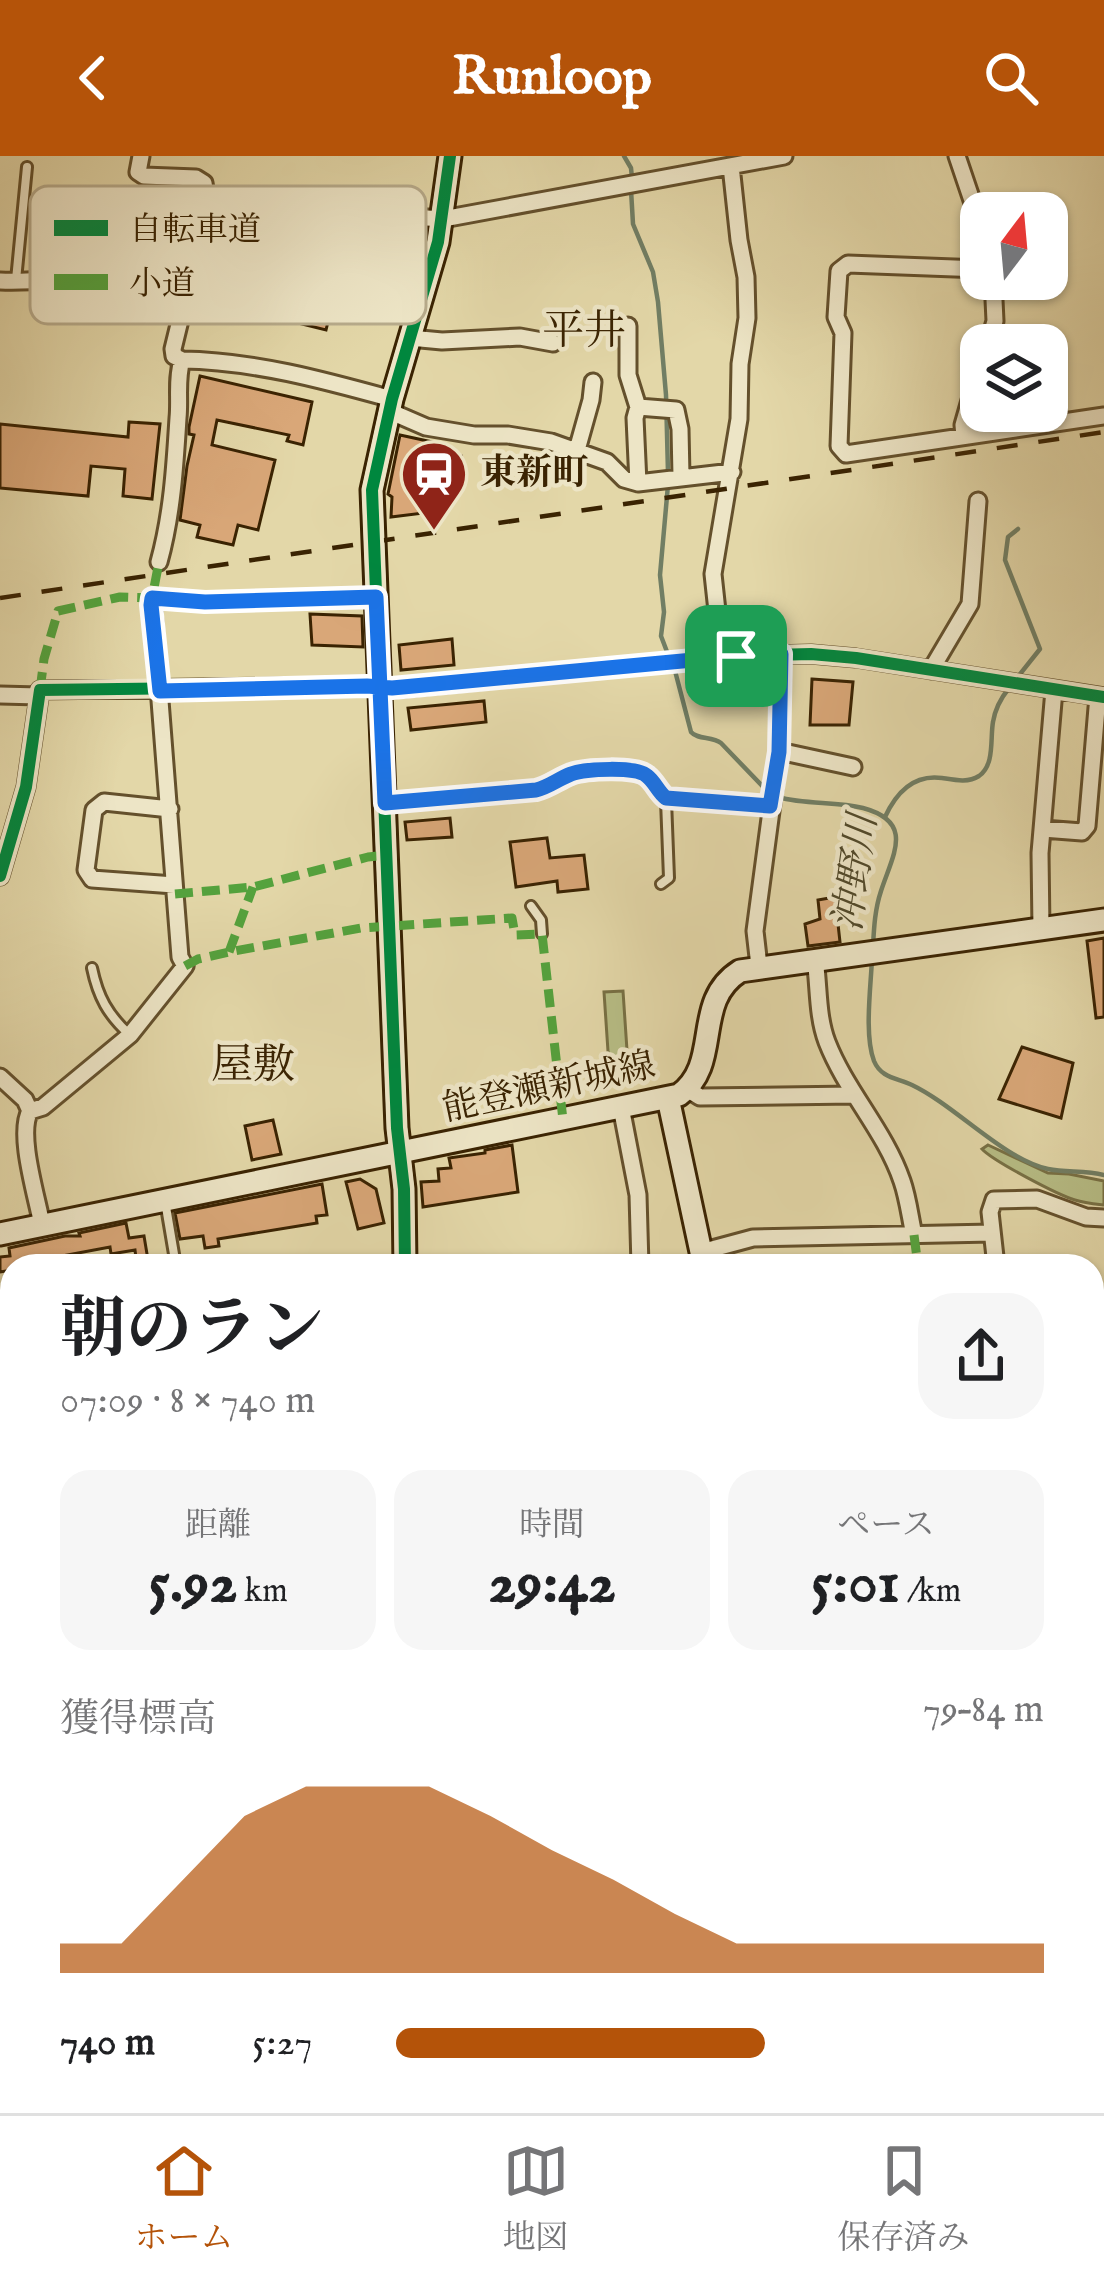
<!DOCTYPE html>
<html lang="ja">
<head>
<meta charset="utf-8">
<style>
	body { margin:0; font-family:"IM FELL English","Noto Serif JP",serif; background:#f6f6f6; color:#202124; height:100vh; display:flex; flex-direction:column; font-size:45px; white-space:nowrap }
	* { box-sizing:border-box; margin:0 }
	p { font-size:39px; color:#757577 }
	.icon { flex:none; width:66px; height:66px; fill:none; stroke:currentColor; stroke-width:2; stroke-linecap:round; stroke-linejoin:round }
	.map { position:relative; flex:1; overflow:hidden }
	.details { position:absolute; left:0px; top:1098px; width:1104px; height:861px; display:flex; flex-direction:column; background:#fff; border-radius:36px 36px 0 0; box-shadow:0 3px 9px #0004 }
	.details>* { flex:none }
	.needle { width:78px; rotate:16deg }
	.fabs { position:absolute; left:960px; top:36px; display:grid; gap:24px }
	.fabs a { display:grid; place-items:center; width:108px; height:108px; border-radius:24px; background:#fff; box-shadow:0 3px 9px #0004; font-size:60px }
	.pin { position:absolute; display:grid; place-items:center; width:102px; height:102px; color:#fff; margin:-51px; border-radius:24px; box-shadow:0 6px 18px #0006 }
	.round { display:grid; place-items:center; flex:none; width:126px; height:126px; border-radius:36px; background:#f6f6f6 }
	.headline { display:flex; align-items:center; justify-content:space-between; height:204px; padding:0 60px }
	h1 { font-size:66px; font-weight:700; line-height:90px }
	.figures { display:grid; grid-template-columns:repeat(3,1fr); gap:18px; height:204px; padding:12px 60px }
	.figures div { display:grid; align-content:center; border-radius:30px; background:#f6f6f6; text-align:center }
	.figures b { font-size:60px; font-weight:700 }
	.figures small { font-size:33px; font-weight:400 }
	.figures p { font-size:33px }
	.chart { height:336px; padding:24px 60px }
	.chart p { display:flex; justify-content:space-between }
	.chart svg { width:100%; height:216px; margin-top:12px; fill:#b45309; opacity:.7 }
	ul { padding:0 60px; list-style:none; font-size:39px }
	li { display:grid; grid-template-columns:192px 144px 1fr; align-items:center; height:90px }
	li i { height:30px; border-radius:15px; background:#b45309 }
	header { display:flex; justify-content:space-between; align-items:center; height:156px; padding:0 60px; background:#b45309; color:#fff; font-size:54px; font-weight:700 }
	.tab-bar { display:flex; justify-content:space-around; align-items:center; height:168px; border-top:3px solid #e0e0e0; background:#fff; font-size:33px; color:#757577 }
	.tab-bar a { display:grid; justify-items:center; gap:6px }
	.tab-bar .active { color:#b45309 }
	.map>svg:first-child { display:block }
</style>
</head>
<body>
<header><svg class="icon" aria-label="back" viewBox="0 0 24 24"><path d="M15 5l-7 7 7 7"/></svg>Runloop<svg class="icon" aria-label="search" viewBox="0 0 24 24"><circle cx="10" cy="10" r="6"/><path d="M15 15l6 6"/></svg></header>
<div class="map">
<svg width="1104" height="1957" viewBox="0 0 1104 1957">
	<rect width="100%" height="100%" fill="#e3d7a8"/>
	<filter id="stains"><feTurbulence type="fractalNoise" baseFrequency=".00167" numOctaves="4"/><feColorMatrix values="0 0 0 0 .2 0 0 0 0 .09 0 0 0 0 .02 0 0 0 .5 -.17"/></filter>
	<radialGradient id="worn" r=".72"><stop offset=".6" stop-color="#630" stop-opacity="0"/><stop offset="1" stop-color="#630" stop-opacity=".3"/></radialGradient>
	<!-- green -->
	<path fill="#b7bd85" stroke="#787044" stroke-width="3" d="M 623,835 L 629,924 L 610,925 L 604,836 Z
		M 988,989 L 1048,1017 L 1069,1018 L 1104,1025 L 1104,1049 C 1095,1048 1084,1047 1075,1044 C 1058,1039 993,1005 982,993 Z"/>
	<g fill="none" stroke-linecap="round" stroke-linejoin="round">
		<!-- stream -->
		<path stroke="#717e64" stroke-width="4.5" d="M 624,0 L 631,12 L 632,22
			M 631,34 L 633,68 L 653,116 L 658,146 L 666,239 L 668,317
			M 668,329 L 660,419 L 664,456 L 661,480 L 669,501
			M 674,511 L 691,576 C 698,584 712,580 721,587 L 768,636
			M 1016,523 L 1040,493 L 1005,404 L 1008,381 L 1018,373
			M 778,641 C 806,649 835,645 863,652 C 915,666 893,698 881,735 C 875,753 874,771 873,790
			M 885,661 C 896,637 914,618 942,622 C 955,624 968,627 979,620 C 995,609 990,582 993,566 C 995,553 1001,542 1009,532
			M 872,802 C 871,830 864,879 874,905 C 881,922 897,922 912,929 C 956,950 1003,1003 1048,1013 C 1066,1017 1085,1014 1104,1019"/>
	</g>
	<!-- building -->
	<path fill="#d9a778" stroke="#3a2302" stroke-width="3" d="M 272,121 L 335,137 L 326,174 L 265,159 Z
		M 200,220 L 312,246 L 303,289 L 287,285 L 289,279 L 217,264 L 212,289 L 275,304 L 258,374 L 238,369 L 233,389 L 197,381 L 200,369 L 180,364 L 187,310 L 194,279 L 189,278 L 189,271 Z
		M 129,266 L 160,268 L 152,343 L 123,340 L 125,313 L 91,310 L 88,340 L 0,332 L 0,268 L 128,281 Z
		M 400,279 L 446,289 L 444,297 L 461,300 L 457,326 L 439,322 L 432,356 L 391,361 L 392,341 L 388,338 Z
		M 310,458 L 362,460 L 363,491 L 312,489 Z
		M 452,483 L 454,509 L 401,514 L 399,489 Z
		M 812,523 L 853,526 L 849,569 L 810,569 Z
		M 484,545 L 486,566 L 411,574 L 408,552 Z
		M 450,662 L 452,681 L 407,684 L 405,666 Z
		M 547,682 L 550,702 L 584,699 L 588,733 L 558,736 L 557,725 L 516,731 L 510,686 Z
		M 835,741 L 840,786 L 808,790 L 805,768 L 820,763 L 818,744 Z
		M 1104,782 L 1104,861 L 1096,862 L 1087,785 Z
		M 1022,891 L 1073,907 L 1061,962 L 999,943 Z
		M 273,964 L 281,998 L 252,1004 L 245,970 Z
		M 512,989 L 518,1036 L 423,1051 L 421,1026 L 439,1025 L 438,1013 L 451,1012 L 449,1002 L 485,997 L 485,994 Z
		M 360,1023 L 376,1033 L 384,1067 L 358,1073 L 346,1026 Z
		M 322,1028 L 327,1059 L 316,1060 L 317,1067 L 218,1083 L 219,1090 L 205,1092 L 203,1080 L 180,1083 L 175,1057 Z
		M 126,1067 L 129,1082 L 144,1080 L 149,1110 L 137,1110 L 135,1094 L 111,1098 L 110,1091 L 62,1100 L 62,1110 L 12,1110 L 12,1114 L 0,1116 L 0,1101 L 10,1100 L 9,1092 L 65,1080 L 80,1080 L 79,1077 Z
		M 0,1574 L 12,1580 L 12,1694 L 0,1719 Z"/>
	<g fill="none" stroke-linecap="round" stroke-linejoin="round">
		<!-- lane casing -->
		<g stroke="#64502c" stroke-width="14">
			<path id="lane" d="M 16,124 L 27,11
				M 661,728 L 669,722 L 666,644
				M 531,750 L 541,764 L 542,778
				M 92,812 C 98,841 108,859 129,878
				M 165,1045 L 176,1110"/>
		</g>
		<!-- street casing -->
		<g stroke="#64502c" stroke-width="21">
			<path id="street" d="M 141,0 L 138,16 L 144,20 L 196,22 L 204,27 L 211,71
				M 957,0 L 981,71
				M 731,10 L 739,84 L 746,121 L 747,162 L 740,208 L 739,263 L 713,418 L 717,455 L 735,490 L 737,500
				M 981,113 L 848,108 L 839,115 L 836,161 L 843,177 L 839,290 L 846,298 L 1104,260
				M 0,125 C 36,127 72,120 108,121 C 139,122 157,135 184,139
				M 628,170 L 628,219 L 638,251 L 635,262 L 638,327
				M 410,182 L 442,185 L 520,181 L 553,187
				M 988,189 L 995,165 L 993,123
				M 182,204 C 254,205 323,224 392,243
				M 638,251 L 676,254 L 680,273 L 681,320
				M 389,255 L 426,271 L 474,279 L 508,279 L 551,286 L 607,306 L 624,323 L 638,327 L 732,316
				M 964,280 L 963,269 L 981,206
				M 577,294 L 591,244 L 593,226
				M 159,406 C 172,359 175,311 178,262 C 180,243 176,223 182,204 L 174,200 L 173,193 L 183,152 L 186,88 L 197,74 L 211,71 L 364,58 L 443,63 L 784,0
				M 931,514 L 970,448 L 978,345
				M 0,539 L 39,540
				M 779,595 L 853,611
				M 384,647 L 535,634 C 549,631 558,623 571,618 C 585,613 636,610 647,620 C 655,626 658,636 666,642 L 770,650
				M 170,653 L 104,646 L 94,654 L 86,714 L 92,723 L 174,729
				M 1043,673 L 1082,676 L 1087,670 L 1098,540
				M 0,720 L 26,631 L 40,534 L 367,530 L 392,533 L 737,500 L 811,498 L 856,502 L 1104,541
				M 1041,773 L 1040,697 L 1054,534
				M 815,803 C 819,830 817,860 827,886 C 846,935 885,975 902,1025 C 908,1042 910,1061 914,1079
				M 759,810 L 755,775 L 779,595 L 781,498
				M 0,921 L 25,944 L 30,955 L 43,951 L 130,879 L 185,810 L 180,801 L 152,442 L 205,446 L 375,441
				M 687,933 L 700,941 L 854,939
				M 621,951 L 638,1039 L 640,1110
				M 30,955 C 17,978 37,1041 42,1069
				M 701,1096 L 753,1082 L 992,1077
				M 996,1110 L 990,1056 L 994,1044 L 1037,1043 L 1086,1061 L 1104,1062
				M 0,1327 L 12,1321
				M 1092,1355 L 1104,1356
				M 0,1559 L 12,1568
				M 1092,1702 L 1104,1706
				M 0,1890 L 12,1893
				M 50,1947 L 53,1957
				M 455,1947 L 464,1957
				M 1031,1947 L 1044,1957
				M 240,1957 L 242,1947
				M 305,1957 L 307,1947
				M 497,1957 L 498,1947"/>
		</g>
		<!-- secondary casing -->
		<g stroke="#3a2302" stroke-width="27">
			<path id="secondary" d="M 668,942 L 704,1110
				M 0,1078 L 679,939 C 723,907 691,846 740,815 L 1104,764
				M 405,1110 L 404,1033 L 397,972 L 372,334 L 392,243 L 438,86 L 450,0
				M 1092,1602 L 1104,1608
				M 0,1781 L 12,1781
				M 1092,1834 L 1104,1835"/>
		</g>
		<!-- lane -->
		<use href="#lane" stroke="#ede5c6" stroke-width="8"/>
		<!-- street -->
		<use href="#street" stroke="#ede5c6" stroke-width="15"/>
		<!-- secondary -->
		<use href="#secondary" stroke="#ede5c6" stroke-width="21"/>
		<!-- rail -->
		<path stroke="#3a2302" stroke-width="4.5" stroke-dasharray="21 21" stroke-linecap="butt" d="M 0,442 L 1104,276"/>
		<!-- quiet -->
		<path stroke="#54a23d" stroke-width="9" stroke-dasharray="18 9" stroke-linecap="butt" d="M 40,534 L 44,503 L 58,455 L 120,441 L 152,442 L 159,406
			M 175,738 L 253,731 L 368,701 L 387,699
			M 229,796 L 253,731
			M 185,810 L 198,803 L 229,796 L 361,772 L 512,762 L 515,779 L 542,778 L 563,964
			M 914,1079 L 918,1110"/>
		<!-- cycleway casing -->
		<g stroke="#ede5c6" stroke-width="20">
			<path id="cycleway" d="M 0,720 L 26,631 L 40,534 L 367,530 L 392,533 L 737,500 L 811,498 L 856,502 L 1104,541
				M 405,1110 L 404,1033 L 397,972 L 372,334 L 392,243 L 438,86 L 450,0"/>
		</g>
		<!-- cycleway -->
		<use href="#cycleway" stroke="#00873e" stroke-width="12"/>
	</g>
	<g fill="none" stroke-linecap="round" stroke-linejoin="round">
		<!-- route casing -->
		<g stroke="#fff" stroke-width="24">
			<path id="route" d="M 736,500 L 392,532 L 367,530 L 160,535 L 151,449 L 152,442 L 205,446 L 376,441 L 385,647 L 536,634 C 549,631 558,623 571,618 C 585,613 636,610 647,620 C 655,626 658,636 666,642 L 770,650 L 779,596 L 781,498 L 736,500"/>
		</g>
		<!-- route -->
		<use href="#route" stroke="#1a73e8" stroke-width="15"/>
	</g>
	<!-- icons -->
	<defs>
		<g id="station-pin" transform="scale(3.45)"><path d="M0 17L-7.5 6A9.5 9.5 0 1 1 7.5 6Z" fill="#8f2418" stroke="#ede5c6"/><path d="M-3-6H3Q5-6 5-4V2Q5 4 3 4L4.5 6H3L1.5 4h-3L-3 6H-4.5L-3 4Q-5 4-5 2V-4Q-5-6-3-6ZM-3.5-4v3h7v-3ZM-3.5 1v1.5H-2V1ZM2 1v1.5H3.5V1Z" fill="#fff"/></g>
	</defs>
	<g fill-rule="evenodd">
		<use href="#station-pin" x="434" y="318"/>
	</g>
	<g text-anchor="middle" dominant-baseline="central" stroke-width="9" stroke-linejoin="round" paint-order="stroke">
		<!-- poi labels -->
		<g font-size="36" font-weight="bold" fill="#3a2302" stroke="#ede5c6" text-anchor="start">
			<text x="480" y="318">東新町</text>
		</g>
		<!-- street labels -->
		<g font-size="36" fill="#3a2302" stroke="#ede5c6">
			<text transform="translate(549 932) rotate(-12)">能登瀬新城線</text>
		</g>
		<!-- water labels -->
		<g font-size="39" font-style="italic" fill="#51492b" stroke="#ede5c6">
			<text transform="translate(857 717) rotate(-82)">沖野川</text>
		</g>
		<!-- quarter labels -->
		<g font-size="42" fill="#3a2302" stroke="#ede5c6">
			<text x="584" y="176">平井</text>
			<text x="253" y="910">屋敷</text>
		</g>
	</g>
	<!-- legend -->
	<rect x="30" y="30" width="396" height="138" rx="18" fill="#ede5c6" stroke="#b7ab8b" stroke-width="3"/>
	<rect x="54" y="64" width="54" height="16" fill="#00873e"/>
	<rect x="54" y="118" width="54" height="16" fill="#54a23d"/>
	<g font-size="33" fill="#3a2302">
		<text x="129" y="84">自転車道</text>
		<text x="129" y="138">小道</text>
	</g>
	<rect width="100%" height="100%" filter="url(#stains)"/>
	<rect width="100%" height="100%" fill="url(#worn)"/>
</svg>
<div class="fabs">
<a><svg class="needle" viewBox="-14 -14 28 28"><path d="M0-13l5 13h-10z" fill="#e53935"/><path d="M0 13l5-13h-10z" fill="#757577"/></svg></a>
<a><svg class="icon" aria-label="layers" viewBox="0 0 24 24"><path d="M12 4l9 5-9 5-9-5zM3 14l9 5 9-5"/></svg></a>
</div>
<div class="pin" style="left:736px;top:500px;background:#1e9e55"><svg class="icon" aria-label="arrive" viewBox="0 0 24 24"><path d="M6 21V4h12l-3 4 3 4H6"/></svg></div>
<section class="details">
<div class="headline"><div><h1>朝のラン</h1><p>07:09 · 8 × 740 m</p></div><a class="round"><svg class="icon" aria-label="share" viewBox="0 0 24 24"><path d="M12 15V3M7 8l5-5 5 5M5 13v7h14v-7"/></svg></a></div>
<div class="figures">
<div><p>距離</p><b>5.92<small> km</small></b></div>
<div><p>時間</p><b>29:42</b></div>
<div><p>ペース</p><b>5:01<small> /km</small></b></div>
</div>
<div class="chart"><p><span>獲得標高</span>79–84 m</p>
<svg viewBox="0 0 160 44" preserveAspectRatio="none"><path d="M0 44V38L10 38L20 25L30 12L40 6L50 6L60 6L70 12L80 19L90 25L100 32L110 38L120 38L130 38L140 38L150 38L160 38V44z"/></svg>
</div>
<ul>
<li><b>740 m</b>5:27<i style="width:57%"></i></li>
</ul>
</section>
</div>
<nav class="tab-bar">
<a class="active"><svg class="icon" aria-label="home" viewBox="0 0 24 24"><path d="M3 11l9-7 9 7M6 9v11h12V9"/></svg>ホーム</a>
<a><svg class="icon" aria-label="map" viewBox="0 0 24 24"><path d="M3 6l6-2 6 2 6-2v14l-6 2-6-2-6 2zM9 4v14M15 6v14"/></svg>地図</a>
<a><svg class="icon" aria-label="saved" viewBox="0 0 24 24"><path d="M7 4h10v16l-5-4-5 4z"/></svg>保存済み</a>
</nav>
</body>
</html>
